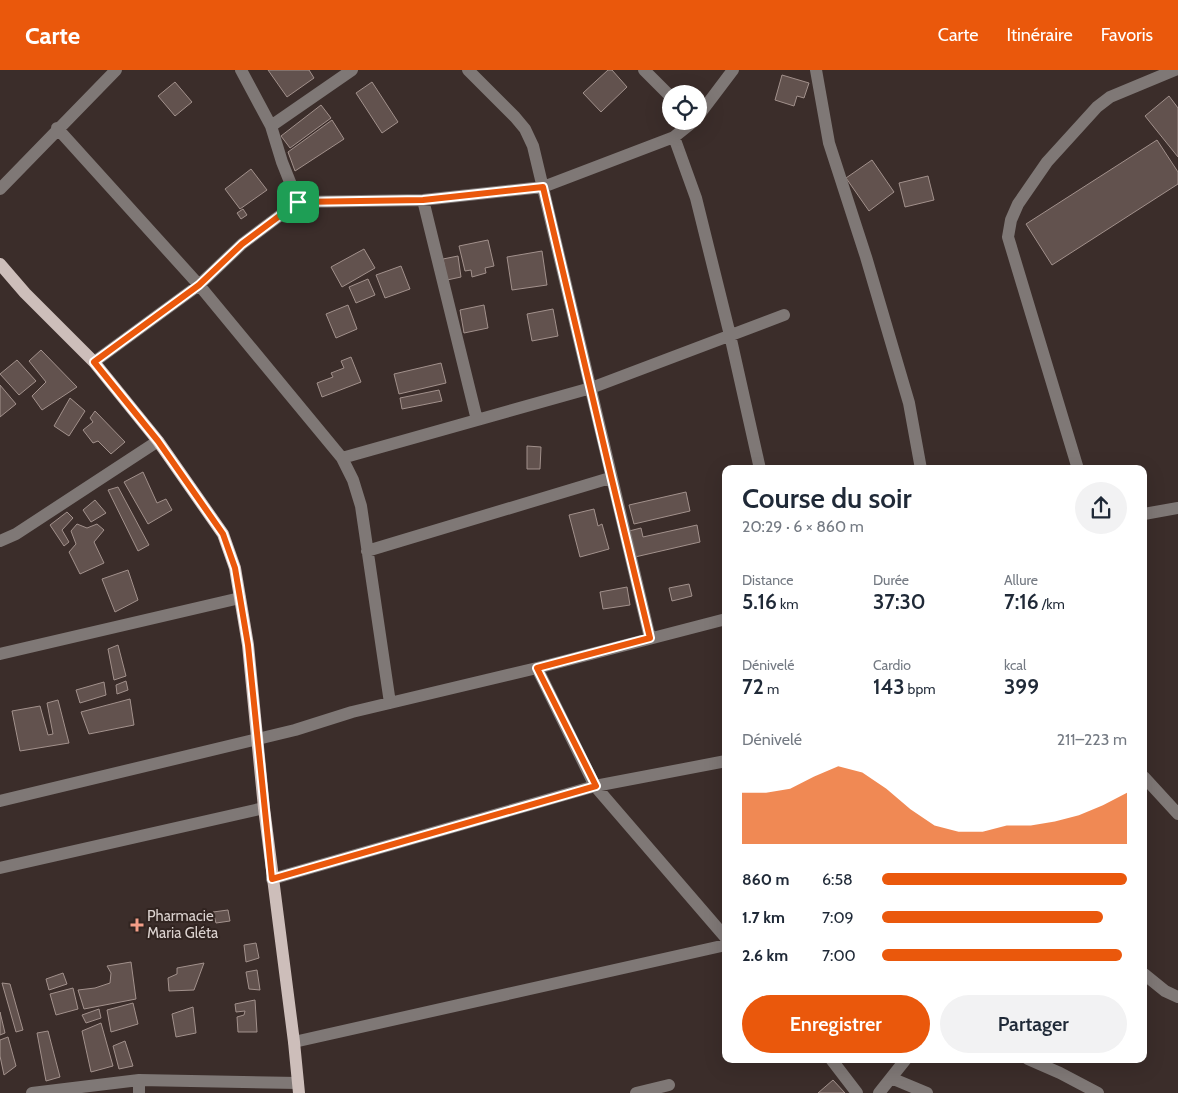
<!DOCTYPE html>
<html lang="fr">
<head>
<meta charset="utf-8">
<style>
	body { margin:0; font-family:Cabin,sans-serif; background:#f2f2f3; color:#1f2937; height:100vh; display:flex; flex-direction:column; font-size:19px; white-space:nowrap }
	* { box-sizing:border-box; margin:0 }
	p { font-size:16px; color:#747a83 }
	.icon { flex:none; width:28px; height:28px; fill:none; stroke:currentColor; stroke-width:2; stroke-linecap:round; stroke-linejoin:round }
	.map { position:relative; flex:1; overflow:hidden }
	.drawer { position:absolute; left:722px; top:395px; width:425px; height:598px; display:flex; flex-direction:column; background:#fff; border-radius:10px; box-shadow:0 5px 20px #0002 }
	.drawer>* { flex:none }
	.buttons { position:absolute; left:662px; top:15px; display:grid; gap:10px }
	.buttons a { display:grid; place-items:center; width:45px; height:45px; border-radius:50%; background:#fff; box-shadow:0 5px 20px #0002; font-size:25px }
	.pin { position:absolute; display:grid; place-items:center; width:42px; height:42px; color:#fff; margin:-21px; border-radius:10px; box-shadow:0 2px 8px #0006 }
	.round { display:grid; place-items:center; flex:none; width:52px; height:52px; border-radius:26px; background:#f2f2f3 }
	.overview { display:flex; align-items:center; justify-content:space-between; height:85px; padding:0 20px }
	h1 { font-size:28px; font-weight:600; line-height:38px }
	.stats { display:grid; grid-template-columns:repeat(3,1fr); gap:8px; height:85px; padding:5px 20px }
	.stats div { display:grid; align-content:center }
	.stats b { font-size:21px; font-weight:600 }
	.stats small { font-size:14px; font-weight:400 }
	.stats p { font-size:14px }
	.chart { height:140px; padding:10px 20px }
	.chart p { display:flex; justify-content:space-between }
	.chart svg { width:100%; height:90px; margin-top:5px; fill:#ea580c; opacity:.7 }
	.button { display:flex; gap:10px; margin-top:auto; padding:10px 20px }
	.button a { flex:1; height:58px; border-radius:30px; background:#ea580c; color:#fff; font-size:20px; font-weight:600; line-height:58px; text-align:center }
	.button a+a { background:#f2f2f3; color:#1f2937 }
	ul { padding:0 20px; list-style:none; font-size:16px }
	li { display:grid; grid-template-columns:80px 60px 1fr; align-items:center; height:38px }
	li i { height:12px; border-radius:6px; background:#ea580c }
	header { display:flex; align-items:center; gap:30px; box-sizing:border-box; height:70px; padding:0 25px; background:#ea580c; color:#fff }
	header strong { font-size:24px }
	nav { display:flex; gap:28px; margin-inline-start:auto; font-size:18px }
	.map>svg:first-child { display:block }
</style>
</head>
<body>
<header>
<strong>Carte</strong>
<nav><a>Carte</a><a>Itinéraire</a><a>Favoris</a></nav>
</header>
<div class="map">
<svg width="1178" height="1023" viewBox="0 0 1178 1023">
	<rect width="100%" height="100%" fill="#3b2d2a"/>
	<!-- building -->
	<path fill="#62524e" stroke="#a2918c" d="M 268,0 L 309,0 L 314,8 L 287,27 Z
		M 608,0 L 612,0 L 627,17 L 601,42 L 583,23 Z
		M 782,5 L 809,13 L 804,28 L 797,26 L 794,36 L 775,30 Z
		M 175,12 L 192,32 L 175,46 L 158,26 Z
		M 372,12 L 398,52 L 382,63 L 356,23 Z
		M 1169,26 L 1178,38 L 1178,87 L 1145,46 Z
		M 321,35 L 331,48 L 290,78 L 281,66 Z
		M 332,50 L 344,69 L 295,101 L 288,82 Z
		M 1157,70 L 1178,102 L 1178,114 L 1052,195 L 1026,154 Z
		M 872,90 L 894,122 L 869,141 L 846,108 Z
		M 251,99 L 267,120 L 240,139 L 225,119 Z
		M 928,106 L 934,130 L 905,137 L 899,113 Z
		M 243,139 L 247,145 L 241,149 L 237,143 Z
		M 488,170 L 494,196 L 485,198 L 486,203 L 472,207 L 471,200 L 465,201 L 459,176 Z
		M 364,179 L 375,198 L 342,217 L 331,197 Z
		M 542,181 L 547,215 L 512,220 L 507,187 Z
		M 458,186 L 461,207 L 447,210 L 443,189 Z
		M 401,196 L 410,219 L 385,228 L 376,205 Z
		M 368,209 L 375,225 L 356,233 L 349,217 Z
		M 348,235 L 357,259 L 336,268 L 326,244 Z
		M 484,235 L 488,258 L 464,263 L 460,240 Z
		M 553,239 L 558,266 L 532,271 L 527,244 Z
		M 41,280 L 77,317 L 42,340 L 32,326 L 46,312 L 29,291 Z
		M 351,287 L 361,312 L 322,327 L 317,313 L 333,307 L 331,303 L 344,298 L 341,291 Z
		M 17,290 L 36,311 L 19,325 L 0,304 Z
		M 441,293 L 446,313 L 399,324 L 394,304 Z
		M 0,315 L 16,334 L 0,347 Z
		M 439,320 L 442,331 L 402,339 L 400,328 Z
		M 70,328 L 85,341 L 69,366 L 54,356 Z
		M 95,341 L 125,372 L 111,384 L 98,371 L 93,373 L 83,360 L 93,352 L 90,348 Z
		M 527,376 L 541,377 L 540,399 L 527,399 Z
		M 143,402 L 157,433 L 166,429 L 172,440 L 148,454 L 124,412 Z
		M 118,417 L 149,475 L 138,481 L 108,420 Z
		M 686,422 L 690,441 L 634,454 L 629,435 Z
		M 95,430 L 106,443 L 91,452 L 83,440 Z
		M 594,439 L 598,456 L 602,454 L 609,479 L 580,487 L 569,445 Z
		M 67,442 L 73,448 L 62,460 L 69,472 L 64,476 L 50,455 Z
		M 77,454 L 87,458 L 97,454 L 104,460 L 94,472 L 104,493 L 80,504 L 69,482 L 76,474 L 71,461 Z
		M 697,455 L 700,472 L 635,487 L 629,461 L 641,458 L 643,467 Z
		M 128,500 L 138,530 L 115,542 L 102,509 Z
		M 689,514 L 692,526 L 672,531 L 669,518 Z
		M 627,517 L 630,535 L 603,539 L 600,522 Z
		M 118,575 L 126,606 L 114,610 L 108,579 Z
		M 126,611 L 128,620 L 117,624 L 116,615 Z
		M 104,612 L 106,625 L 80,633 L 76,620 Z
		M 130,629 L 134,655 L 89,664 L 81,642 Z
		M 58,630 L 69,673 L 20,681 L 12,641 L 40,636 L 48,665 L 53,664 L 47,633 Z
		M 228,840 L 230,851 L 216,853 L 213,842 Z
		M 256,873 L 259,888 L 246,892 L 244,875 Z
		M 131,892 L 136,929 L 84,939 L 78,920 L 95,918 L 110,913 L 111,903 L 107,896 Z
		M 204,893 L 194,920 L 169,921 L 168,908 L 177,904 L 177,898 Z
		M 257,900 L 260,920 L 249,919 L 246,902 Z
		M 63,903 L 67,914 L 49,920 L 46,909 Z
		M 2,913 L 10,914 L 23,960 L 16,962 Z
		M 73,918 L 78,939 L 56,945 L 50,924 Z
		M 255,930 L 257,962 L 238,962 L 237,947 L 244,945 L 245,941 L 236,942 L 235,934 Z
		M 133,933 L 138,954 L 111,962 L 107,940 Z
		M 193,937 L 196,963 L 176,967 L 172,944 Z
		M 99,939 L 101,948 L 86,953 L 82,945 Z
		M 0,942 L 5,963 L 0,965 Z
		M 101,953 L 113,996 L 91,1002 L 82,961 Z
		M 48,961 L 60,1007 L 46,1011 L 37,963 Z
		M 8,967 L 16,996 L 4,1005 L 0,986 L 0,970 Z
		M 125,971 L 133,996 L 119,999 L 113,976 Z
		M 833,1010 L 845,1023 L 818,1023 Z"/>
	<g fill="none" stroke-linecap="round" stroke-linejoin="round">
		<!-- minor -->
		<path stroke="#7f7876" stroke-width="12" d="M 241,0 L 271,56 L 282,92 L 298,132
			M 468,0 L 515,47 L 525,59 L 533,76 L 650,568
			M 644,0 L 671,27
			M 816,0 L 829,73 L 866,187 L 909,333 L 921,399
			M 699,45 L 733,0
			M 271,56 L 352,0
			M 57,58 L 199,215 L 342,388 L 353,410 L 361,436 L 390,633
			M 674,67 L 696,128 L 730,265 L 760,399
			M 0,119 L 116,0
			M 423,130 L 477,350
			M 94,292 L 199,215 L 242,174 L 298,132 L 423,130 L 543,117 L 674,67 L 694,51
			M 342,388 L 591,318 L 784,245
			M 1078,399 L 1008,167 L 1011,150 L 1018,134 L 1047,92 L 1097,37 L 1110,27 L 1175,0
			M 1144,444 L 1178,438
			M 0,471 L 16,464 L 158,371
			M 367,481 L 610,408
			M 0,584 L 240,528
			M 537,598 L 595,716 L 726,868
			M 1144,707 L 1178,744
			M 0,731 L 295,660 L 352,642 L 537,598 L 726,549
			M 0,798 L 264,738
			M 272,809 L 595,716 L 726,691
			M 1144,904 L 1165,921 L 1178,927
			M 294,972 L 726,875
			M 831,989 L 857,1023
			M 1028,989 L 1060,1003 L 1098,1023
			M 891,1008 L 927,1023
			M 139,1010 L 139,1023
			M 32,1023 L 139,1010 L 298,1013
			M 636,1023 L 669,1015
			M 879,1023 L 906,989"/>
		<!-- major -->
		<path stroke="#cdbeba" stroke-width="12" d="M 0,194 L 25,223 L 94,292 L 158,371 L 223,464 L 235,498 L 248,575 L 264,738 L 294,972 L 299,1023"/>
	</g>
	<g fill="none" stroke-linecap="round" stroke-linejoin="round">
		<!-- route casing -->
		<g stroke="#fff" stroke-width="10">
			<path id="route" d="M 543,117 C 579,267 613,418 650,568 L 537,598 L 596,716 L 272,809 L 248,575 L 235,498 L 223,464 L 158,371 L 94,292 L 199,215 L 242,174 L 298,132 L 423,130 Z"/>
		</g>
		<!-- route -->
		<use href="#route" stroke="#ea580c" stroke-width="6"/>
	</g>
	<!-- markers -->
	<path fill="#f49e88" stroke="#312420" stroke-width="2" d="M134.5 847.5h5v5h5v5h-5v5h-5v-5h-5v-5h5z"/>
	<g text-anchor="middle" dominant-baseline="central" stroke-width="4" stroke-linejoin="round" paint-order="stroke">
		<!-- poi labels -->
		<g font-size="15" fill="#dbd2cf" stroke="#312420" text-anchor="start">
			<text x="147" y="846">Pharmacie<tspan x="147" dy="17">Maria Gléta</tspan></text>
		</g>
	</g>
</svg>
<div class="buttons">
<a><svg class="icon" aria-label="locate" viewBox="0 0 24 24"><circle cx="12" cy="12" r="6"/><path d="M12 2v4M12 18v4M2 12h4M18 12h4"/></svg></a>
</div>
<div class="pin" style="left:298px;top:132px;background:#1e9e55"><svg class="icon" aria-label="arrive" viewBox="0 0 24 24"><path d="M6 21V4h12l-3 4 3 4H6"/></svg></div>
<section class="drawer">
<div class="overview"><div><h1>Course du soir</h1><p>20:29 · 6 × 860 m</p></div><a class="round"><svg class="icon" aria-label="share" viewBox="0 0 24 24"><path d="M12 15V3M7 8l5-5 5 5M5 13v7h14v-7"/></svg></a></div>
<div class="stats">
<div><p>Distance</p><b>5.16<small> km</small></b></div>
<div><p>Durée</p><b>37:30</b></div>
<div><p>Allure</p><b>7:16<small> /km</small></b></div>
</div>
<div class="stats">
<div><p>Dénivelé</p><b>72<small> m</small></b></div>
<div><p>Cardio</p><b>143<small> bpm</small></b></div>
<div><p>kcal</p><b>399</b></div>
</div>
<div class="chart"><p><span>Dénivelé</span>211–223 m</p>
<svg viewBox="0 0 160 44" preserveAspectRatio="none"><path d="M0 44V19L10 19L20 17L30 11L40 6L50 9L60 17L70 27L80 35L90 38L100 38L110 35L120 35L130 33L140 30L150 25L160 19V44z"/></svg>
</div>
<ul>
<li><b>860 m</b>6:58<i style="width:100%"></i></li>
<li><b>1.7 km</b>7:09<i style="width:90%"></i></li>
<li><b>2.6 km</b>7:00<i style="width:98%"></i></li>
</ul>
<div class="button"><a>Enregistrer</a><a>Partager</a></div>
</section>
</div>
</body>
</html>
